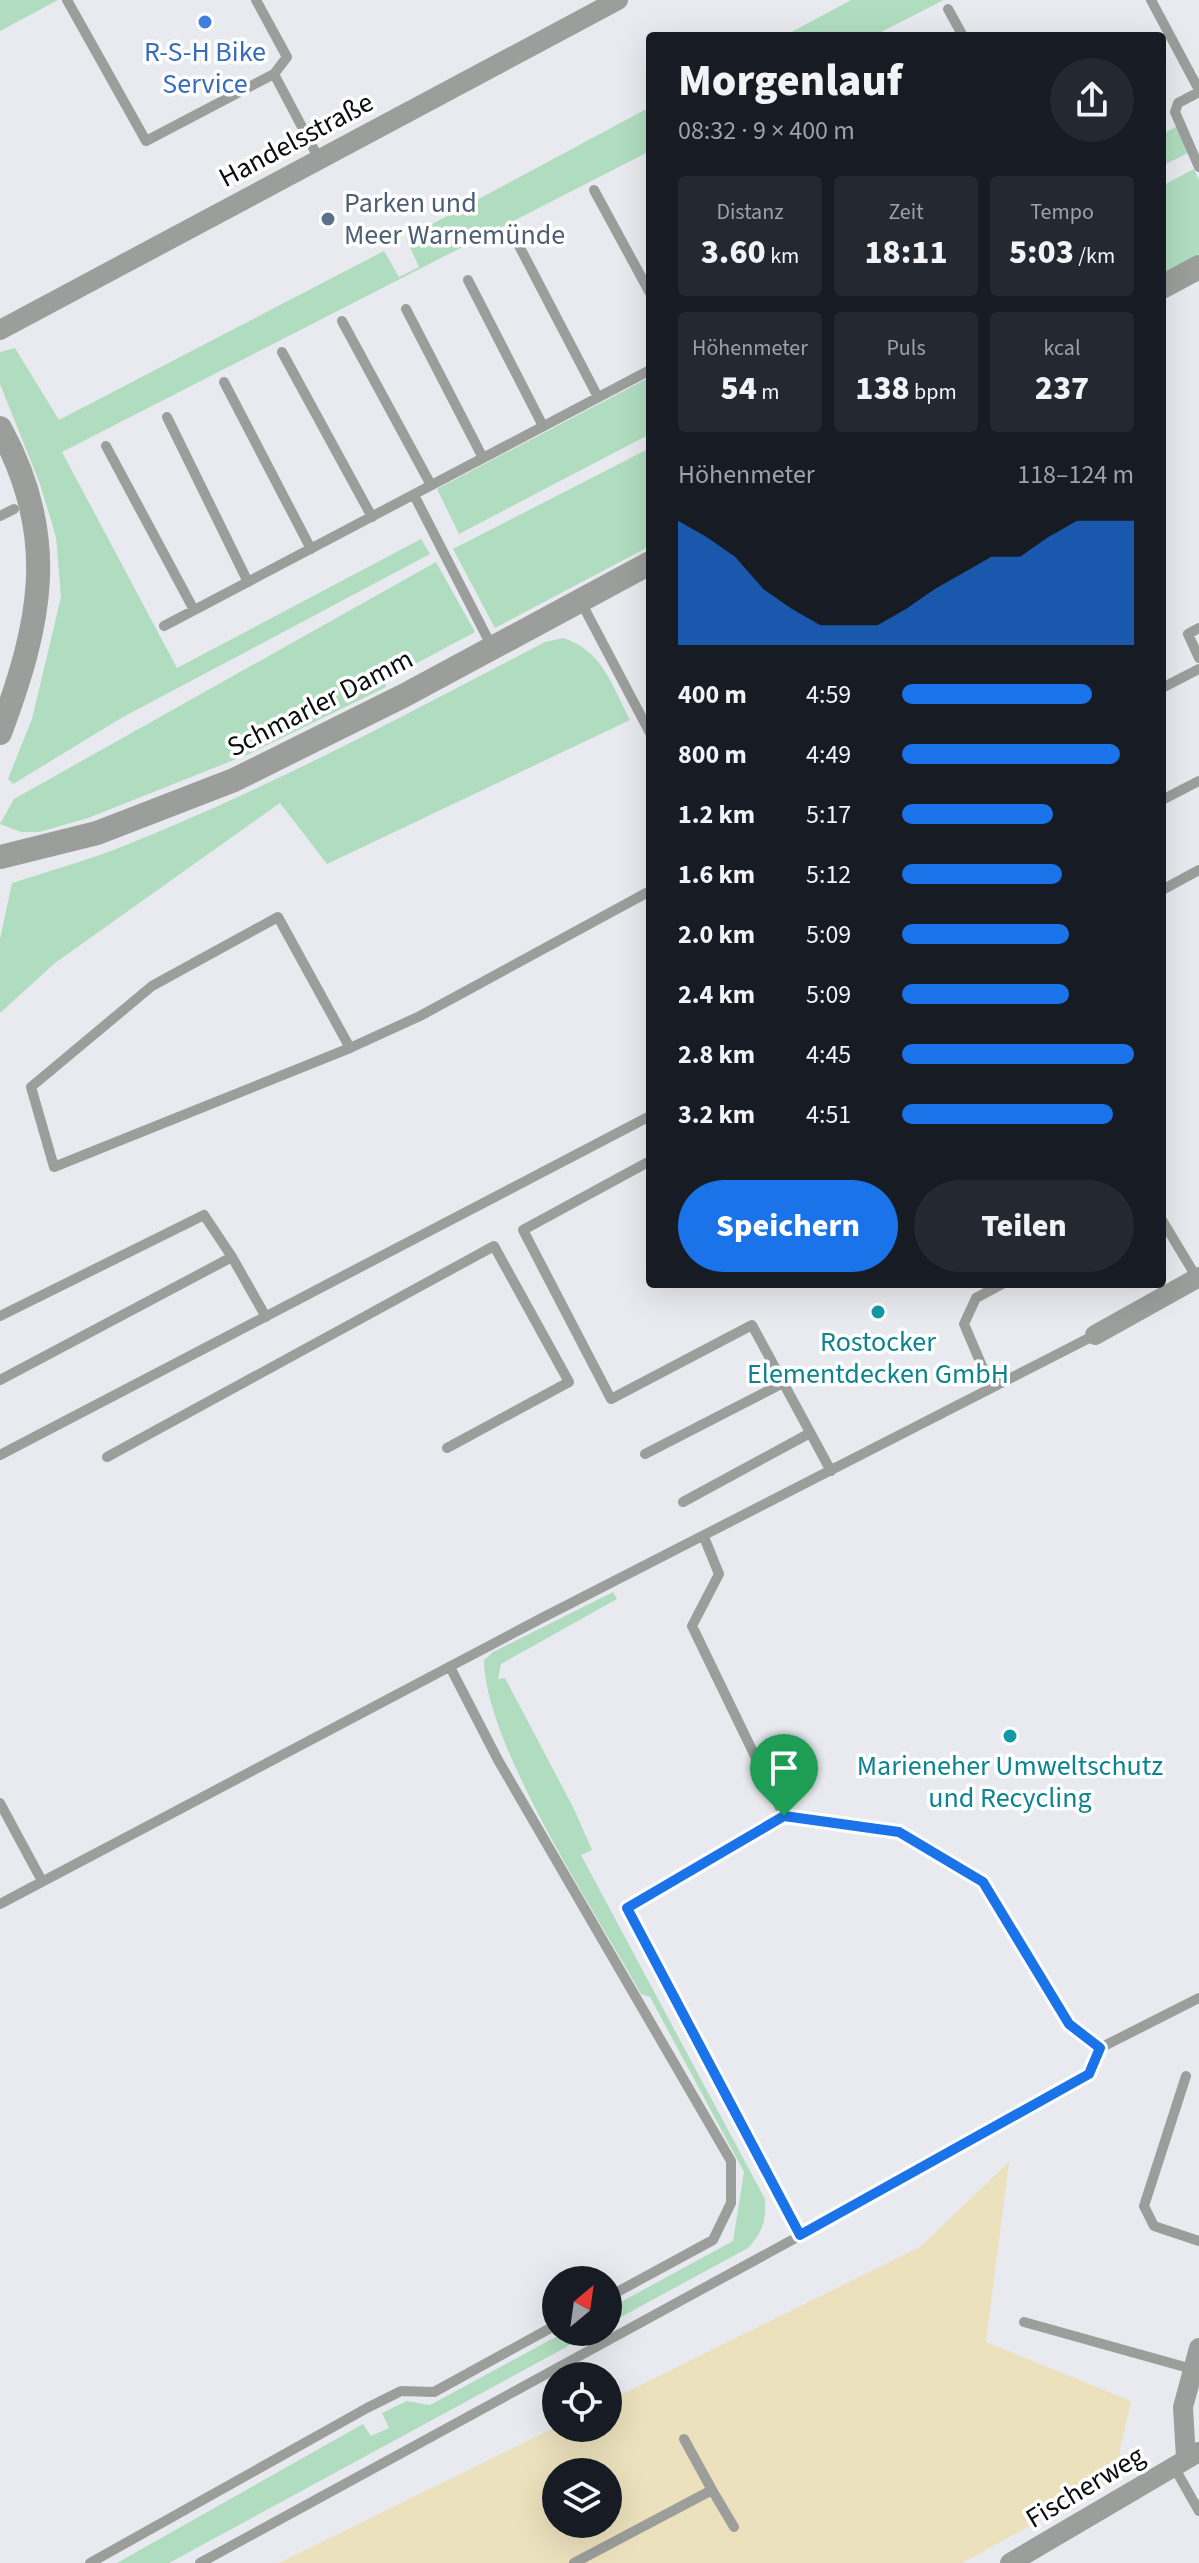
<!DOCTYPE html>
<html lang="de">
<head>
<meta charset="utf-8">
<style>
	body { margin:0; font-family:"Source Sans 3",sans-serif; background:#242831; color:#f1f3f6; height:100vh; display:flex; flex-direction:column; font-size:30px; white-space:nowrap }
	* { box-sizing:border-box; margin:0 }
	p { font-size:26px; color:#9ea1a6 }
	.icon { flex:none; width:44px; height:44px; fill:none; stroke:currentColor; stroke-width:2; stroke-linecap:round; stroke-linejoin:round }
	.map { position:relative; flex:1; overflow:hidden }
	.panel { position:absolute; left:646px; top:32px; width:520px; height:1256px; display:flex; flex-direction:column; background:#171b24; border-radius:8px; box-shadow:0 8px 32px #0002 }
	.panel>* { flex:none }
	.needle { width:52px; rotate:29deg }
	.buttons { position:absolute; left:542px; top:2266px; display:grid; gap:16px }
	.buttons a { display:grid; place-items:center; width:80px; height:80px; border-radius:50%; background:#171b24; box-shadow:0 8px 32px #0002; font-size:40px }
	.pin { position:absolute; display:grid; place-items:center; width:68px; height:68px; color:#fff; margin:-82px -34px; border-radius:50% 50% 50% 0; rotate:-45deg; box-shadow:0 0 8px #0007 }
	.pin .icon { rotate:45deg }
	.round { display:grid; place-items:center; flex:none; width:84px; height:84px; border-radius:42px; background:#242831 }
	.headline { display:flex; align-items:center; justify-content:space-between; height:136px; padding:0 32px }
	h1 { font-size:44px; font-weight:800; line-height:60px }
	.metrics { display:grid; grid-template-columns:repeat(3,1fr); gap:12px; height:136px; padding:8px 32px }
	.metrics div { display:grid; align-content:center; border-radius:8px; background:#242831; text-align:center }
	.metrics b { font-size:34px; font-weight:800 }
	.metrics small { font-size:22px; font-weight:400 }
	.metrics p { font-size:22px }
	.chart { height:224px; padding:16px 32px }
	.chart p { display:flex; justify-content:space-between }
	.chart svg { width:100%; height:144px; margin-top:8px; fill:#1a73e8; opacity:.7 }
	.cta { display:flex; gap:16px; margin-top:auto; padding:16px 32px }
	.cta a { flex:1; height:92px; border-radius:48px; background:#1a73e8; color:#fff; font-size:32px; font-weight:800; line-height:92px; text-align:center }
	.cta a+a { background:#242831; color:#f1f3f6 }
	ul { padding:0 32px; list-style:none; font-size:26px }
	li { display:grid; grid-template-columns:128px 96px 1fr; align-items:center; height:60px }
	li i { height:20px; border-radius:10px; background:#1a73e8 }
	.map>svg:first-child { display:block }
</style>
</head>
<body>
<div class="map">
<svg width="1199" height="2563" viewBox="0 0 1199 2563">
	<rect width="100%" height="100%" fill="#e9eaef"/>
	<!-- green -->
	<path fill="#b0ddc0" d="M 0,0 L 58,0 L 0,31 Z
		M 851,0 L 944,0 L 873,36 L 784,36 Z
		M 650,107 L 650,151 L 62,452 L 177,668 L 421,539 L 430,554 L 123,717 L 13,784 L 8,779 L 32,719 L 61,597 L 56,537 L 40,484 L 0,384 L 0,352 L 15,348 L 59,420 L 384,251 L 399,277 L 419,267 L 406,238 Z
		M 1178,126 L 1192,151 L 1162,166 L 1162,134 Z
		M 1194,169 L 1199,180 L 1199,254 L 1162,274 L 1162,186 Z
		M 650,377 L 650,434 L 459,534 L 437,489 Z
		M 650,448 L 650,546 L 495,628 L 453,549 Z
		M 436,562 L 475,632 L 402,671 L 400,667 L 385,674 L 386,687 L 249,754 L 88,818 L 39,832 L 21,832 L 0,824 L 14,799 Z
		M 563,638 C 602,650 612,685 630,720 L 327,864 L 280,803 L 55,963 L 0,1013 L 0,939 L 12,883 C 46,872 82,862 116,849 C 264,791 405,715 545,642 Z
		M 613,1592 L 617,1599 L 501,1664 L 498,1679 L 505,1678 L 574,1809 L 592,1850 L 581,1855 L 765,2199 C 766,2221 763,2232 748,2248 L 608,2324 L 608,2309 L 733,2241 L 744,2172 L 650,1997 L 641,1994 C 597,1914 485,1746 484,1660 L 493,1652 Z
		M 565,2332 L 594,2332 L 169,2563 L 117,2563 L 363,2424 L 371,2436 L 389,2428 L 382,2413 L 407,2401 L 430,2405 Z"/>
	<!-- sand -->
	<path fill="#ebe1bc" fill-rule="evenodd" d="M 1009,2162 L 986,2342 L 1131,2401 L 1119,2453 L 1125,2457 L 1120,2476 L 962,2563 L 279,2563 L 556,2427 L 608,2428 L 608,2401 L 920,2247 ZM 556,2472 L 608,2472 L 608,2524 L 556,2524 Z"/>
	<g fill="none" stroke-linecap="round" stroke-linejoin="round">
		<!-- service -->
		<path stroke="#9c9e9c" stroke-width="10" d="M 67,0 L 146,141 L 274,74 L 319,159
			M 256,0 L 287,57 L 274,74
			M 1151,0 L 1199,90
			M 948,9 L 963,36
			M 1199,92 L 1178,103 L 1175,112 L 1199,167
			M 594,190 L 650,293
			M 516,240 L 598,397
			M 468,280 L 543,426
			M 406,309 L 483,458
			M 342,321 L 431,485
			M 282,352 L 372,517
			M 224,382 L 311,549
			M 167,417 L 248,582
			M 106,446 L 194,610
			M 414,495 L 492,647
			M 0,516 L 14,509
			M 581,602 L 650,733
			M 164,626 L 650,370
			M 1199,628 L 1188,634 L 1199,658
			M 1162,688 L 1199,669
			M 1162,800 L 1199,781
			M 1162,890 L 1199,870
			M 350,1048 L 278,917 L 152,986 L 31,1087 L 54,1167 L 350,1048 L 420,1016 L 650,891
			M 650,1161 L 523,1230 L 611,1399 L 752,1325 L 831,1471
			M 1162,1220 L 1197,1278
			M 0,1316 L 204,1215 L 232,1257
			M 0,1380 L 232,1257 L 266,1317
			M 991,1387 L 964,1324 L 976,1298 L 1002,1284
			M 645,1454 L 783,1383
			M 0,1455 L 650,1116
			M 107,1457 L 494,1246 L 569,1382 L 447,1448
			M 683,1502 L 810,1433
			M 704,1537 L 719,1574 L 692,1626 L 784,1816 L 899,1832 L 983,1882 L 1069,2024 L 1100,2048 L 1199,1998
			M 450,1667 L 498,1760 L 731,2161 L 731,2203 L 713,2240 L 608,2297
			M 0,1803 L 42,1881
			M 784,1816 L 627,1908 L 800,2235
			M 0,1904 L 540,1619 L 1095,1335
			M 1186,2076 L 1144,2206 L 1154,2226 L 1199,2241
			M 1024,2322 L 1192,2369
			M 1174,2467 L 1199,2511
			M 712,2490 L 734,2527
			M 90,2563 L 367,2408 L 401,2391 L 434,2392 L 556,2325
			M 200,2563 L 977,2139 L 1089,2074 L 1100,2048
			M 574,2563 L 712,2490 L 684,2439"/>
		<!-- minor -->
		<path stroke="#9c9e9c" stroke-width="20" d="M 0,330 L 618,0
			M 1095,1335 L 1199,1277
			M 1186,2458 L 1183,2407 L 1199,2348
			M 1010,2563 L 1199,2452"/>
		<!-- tertiary -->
		<path stroke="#9c9e9c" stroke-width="24" d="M 1162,287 L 1199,267
			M 0,428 C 60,537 41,623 0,733
			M 0,857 L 97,833 L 234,780 L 405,695 L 650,563"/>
	</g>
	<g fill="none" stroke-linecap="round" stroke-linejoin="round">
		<!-- route casing -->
		<g stroke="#fff" stroke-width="16">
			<path id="route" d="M 784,1816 L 899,1832 L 983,1882 L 1069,2024 L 1100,2048 L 1089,2074 L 800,2235 L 627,1908 Z"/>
		</g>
		<!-- route -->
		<use href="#route" stroke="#1a73e8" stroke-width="10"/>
	</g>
	<!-- markers -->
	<circle fill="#3f7fe0" stroke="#fff" stroke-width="3" cx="205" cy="22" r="8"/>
	<circle fill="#5c6f8a" stroke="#fff" stroke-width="3" cx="328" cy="219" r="8"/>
	<g fill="#0f9aa8" stroke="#fff" stroke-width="3">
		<circle cx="878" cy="1312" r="8"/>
		<circle cx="1010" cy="1736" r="8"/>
	</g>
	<g text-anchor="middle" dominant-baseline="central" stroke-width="7" stroke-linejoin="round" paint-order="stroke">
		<!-- shop labels -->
		<g font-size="28" fill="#366cbe" stroke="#fff">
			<text x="205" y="52">R-S-H Bike<tspan x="205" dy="32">Service</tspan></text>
		</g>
		<!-- street labels -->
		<g font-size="28" fill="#0b0c0d" stroke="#fff">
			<text transform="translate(296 140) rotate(-28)">Handelsstraße</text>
			<text transform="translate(320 703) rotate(-27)">Schmarler Damm</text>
			<text transform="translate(1085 2487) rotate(-31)">Fischerweg</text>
		</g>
		<!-- service labels -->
		<g font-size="28" fill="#4e5e75" stroke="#fff" text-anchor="start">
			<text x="344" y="203">Parken und<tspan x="344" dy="32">Meer Warnemünde</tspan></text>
		</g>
		<!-- culture labels -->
		<g font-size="28" fill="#0d838f" stroke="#fff">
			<text x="878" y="1342">Rostocker<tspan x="878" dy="32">Elementdecken GmbH</tspan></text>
			<text x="1010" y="1766">Marieneher Umweltschutz<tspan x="1010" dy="32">und Recycling</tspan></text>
		</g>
	</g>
</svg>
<div class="buttons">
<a><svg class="needle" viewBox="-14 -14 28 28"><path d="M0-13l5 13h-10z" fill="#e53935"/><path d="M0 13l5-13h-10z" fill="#9ea1a6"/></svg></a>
<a><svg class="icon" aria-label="locate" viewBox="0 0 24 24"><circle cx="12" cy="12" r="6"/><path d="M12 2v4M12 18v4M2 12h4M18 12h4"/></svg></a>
<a><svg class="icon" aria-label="layers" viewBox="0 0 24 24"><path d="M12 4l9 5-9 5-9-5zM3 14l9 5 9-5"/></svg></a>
</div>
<div class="pin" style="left:784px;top:1816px;background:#1e9e55"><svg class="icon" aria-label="arrive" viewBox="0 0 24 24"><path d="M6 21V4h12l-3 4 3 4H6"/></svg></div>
<section class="panel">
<div class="headline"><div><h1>Morgenlauf</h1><p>08:32 · 9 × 400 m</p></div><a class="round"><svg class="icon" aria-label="share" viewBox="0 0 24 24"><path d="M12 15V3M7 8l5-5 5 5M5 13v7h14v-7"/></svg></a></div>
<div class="metrics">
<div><p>Distanz</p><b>3.60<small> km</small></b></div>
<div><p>Zeit</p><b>18:11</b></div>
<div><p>Tempo</p><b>5:03<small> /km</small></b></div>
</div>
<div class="metrics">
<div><p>Höhenmeter</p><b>54<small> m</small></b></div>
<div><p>Puls</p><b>138<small> bpm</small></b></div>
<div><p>kcal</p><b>237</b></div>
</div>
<div class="chart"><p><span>Höhenmeter</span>118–124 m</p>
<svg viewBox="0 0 160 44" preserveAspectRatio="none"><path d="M0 44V6L10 11L20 17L30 27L40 33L50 38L60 38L70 38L80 33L90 27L100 22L110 17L120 17L130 11L140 6L150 6L160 6V44z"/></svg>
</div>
<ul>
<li><b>400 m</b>4:59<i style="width:82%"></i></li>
<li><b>800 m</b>4:49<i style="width:94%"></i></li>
<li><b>1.2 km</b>5:17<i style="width:65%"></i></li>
<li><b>1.6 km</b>5:12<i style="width:69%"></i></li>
<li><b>2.0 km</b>5:09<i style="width:72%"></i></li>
<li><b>2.4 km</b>5:09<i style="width:72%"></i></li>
<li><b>2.8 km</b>4:45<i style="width:100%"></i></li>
<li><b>3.2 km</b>4:51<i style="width:91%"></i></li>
</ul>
<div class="cta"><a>Speichern</a><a>Teilen</a></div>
</section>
</div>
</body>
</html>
